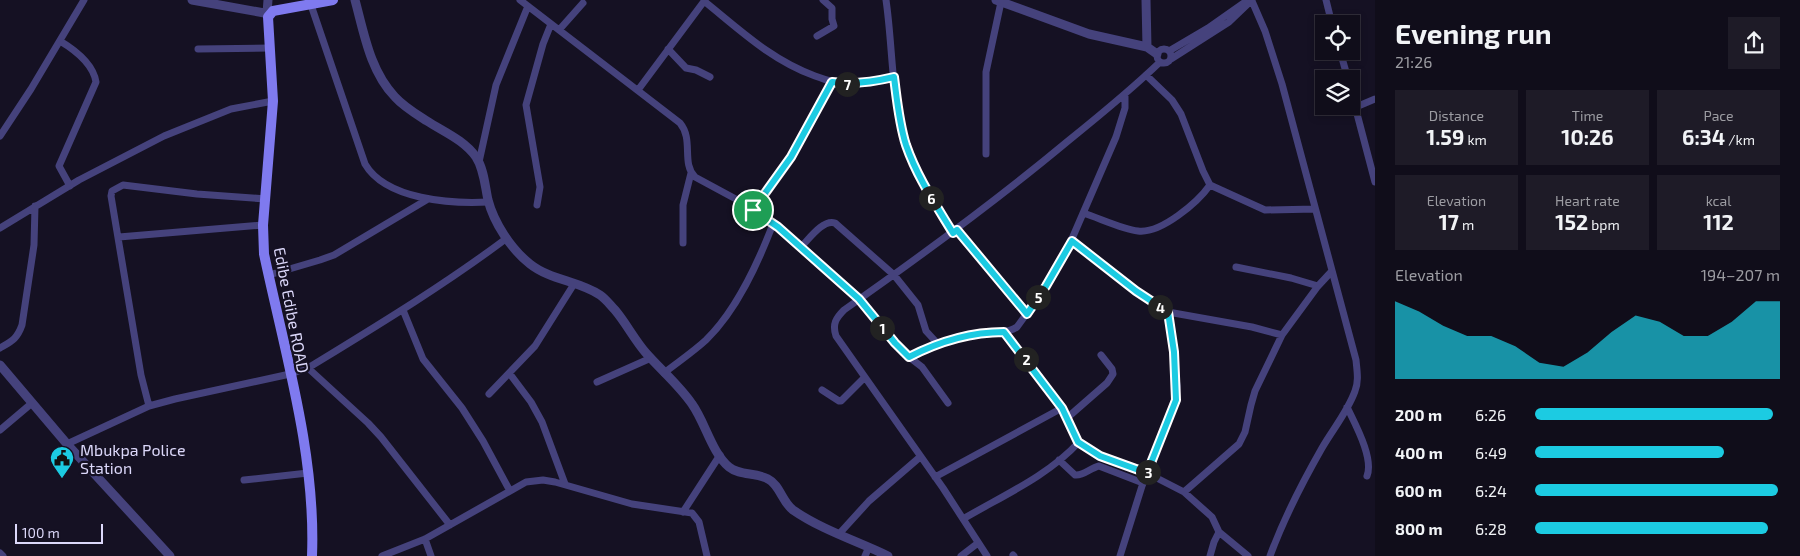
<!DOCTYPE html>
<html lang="en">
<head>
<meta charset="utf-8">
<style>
	body { margin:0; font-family:"Exo 2",sans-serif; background:#1e1b27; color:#f1f3f6; height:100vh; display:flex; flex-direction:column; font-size:19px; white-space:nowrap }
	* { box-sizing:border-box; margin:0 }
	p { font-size:16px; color:#9c9ca2 }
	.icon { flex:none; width:28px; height:28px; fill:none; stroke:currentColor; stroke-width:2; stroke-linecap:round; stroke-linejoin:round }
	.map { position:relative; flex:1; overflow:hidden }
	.drawer { display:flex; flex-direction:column; background:#100d1a; width:425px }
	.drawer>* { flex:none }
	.buttons { position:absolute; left:1315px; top:15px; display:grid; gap:10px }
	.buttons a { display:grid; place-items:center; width:45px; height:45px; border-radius:0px; background:#100d1a; box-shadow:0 2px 8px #0003,0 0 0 1px #302d39; font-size:25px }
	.scale { position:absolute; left:15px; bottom:12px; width:88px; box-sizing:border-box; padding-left:5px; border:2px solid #dcd8fa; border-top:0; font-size:14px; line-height:18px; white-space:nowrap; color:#dcd8fa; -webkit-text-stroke:4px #151123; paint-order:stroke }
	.pin { position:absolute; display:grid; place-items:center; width:42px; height:42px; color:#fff; margin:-21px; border:2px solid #fff; border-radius:50%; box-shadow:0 1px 5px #0007 }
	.km { position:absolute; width:25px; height:25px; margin:-12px; border-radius:50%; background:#222; color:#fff; font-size:14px; line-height:25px; text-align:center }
	.round { display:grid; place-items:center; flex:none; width:52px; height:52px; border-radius:0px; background:#1e1b27 }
	.summary { display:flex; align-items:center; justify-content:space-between; height:85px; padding:0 20px }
	h1 { font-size:28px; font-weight:700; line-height:38px }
	.metrics { display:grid; grid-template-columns:repeat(3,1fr); gap:8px; height:85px; padding:5px 20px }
	.metrics div { display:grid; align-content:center; border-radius:0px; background:#1e1b27; text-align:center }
	.metrics b { font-size:21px; font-weight:700 }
	.metrics small { font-size:14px; font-weight:400 }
	.metrics p { font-size:14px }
	.chart { height:140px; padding:10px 20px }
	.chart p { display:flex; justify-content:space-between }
	.chart svg { width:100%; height:90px; margin-top:5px; fill:#1ccbe2; opacity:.7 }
	ul { padding:0 20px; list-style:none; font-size:16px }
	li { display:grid; grid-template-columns:80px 60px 1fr; align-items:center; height:38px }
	li i { height:12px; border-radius:6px; background:#1ccbe2 }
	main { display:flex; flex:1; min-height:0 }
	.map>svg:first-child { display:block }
</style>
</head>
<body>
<main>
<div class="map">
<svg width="1375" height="556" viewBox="0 0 1375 556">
	<rect width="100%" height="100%" fill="#151123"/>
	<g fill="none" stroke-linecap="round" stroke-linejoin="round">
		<!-- minor -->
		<path stroke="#45427c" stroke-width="7" d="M 520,0 L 680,123 C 694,140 681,163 695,177 L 745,204 L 778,227 L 801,247 L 859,299 L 895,343 L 909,357 L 922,367 L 948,403
			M 886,0 C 893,48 891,99 906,145 C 916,177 936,205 953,233
			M 1326,0 L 1332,24
			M 704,1 C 740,30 771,60 815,76 C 826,80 837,84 849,84 C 864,85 879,80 894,77
			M 1252,1 L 1265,31 L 1282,84 L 1356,360 C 1357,371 1359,381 1355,391 C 1348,411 1333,429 1322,448 C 1302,483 1284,518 1270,556
			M 311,5 L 365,164 C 386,200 452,204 489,202
			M 559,30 L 583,3
			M 817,36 L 834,26 L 832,19 L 832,8 L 823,0
			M 60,41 C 75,50 93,63 96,82 L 59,166 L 70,186
			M1157 56a7 7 0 1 1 14 0a7 7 0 1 1-14 0Z
			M 198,49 L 270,48
			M 668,49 L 686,68 L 696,70 L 710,77
			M 1169,51 L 1208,28 L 1248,0
			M 1340,51 L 1348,79
			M 1171,59 L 1229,22 L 1252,0
			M 1146,75 L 1172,100 L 1181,114 L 1203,171 L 1210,185 L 1265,210 L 1315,209
			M 638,90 L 705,0
			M 1351,91 L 1375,182
			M 1356,107 L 1375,99
			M 0,136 L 31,89 L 84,0
			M 986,154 L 986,72 L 1001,2
			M 479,162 L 496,85 L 528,6
			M 537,205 L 540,187 L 526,105 L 543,44 L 551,24
			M 753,210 L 791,157 L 833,82
			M 1083,213 C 1099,218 1122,229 1138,231 C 1161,234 1198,202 1210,185
			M 0,228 L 79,180 L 164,136 L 231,109 L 273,101
			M 957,230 L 1027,314
			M 119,237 L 263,225
			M 1071,241 L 1136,291 L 1168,312 L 1252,327 L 1282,335
			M 683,243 L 683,205 L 691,173
			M 801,247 C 809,239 823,219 835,223 L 894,275 L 918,305 L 926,331 L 938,344
			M 1236,267 L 1291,278 L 1318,286
			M 269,275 L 320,260 L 334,255 L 428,199
			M 403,310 L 423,359 L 462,408 L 483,441 L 510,491
			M 1004,332 L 1062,408 L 1079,442 L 1100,456 L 1147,473 L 1184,492 L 1212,517 L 1219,532 L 1248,556
			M 0,348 C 12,341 17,339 22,325 L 34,245 L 35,206
			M 909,357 C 929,346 949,338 971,334 C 985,332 1005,335 1017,327 L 1046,287 L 1071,241 L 1116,137 L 1125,108 L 1125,94
			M 308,368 L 368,423 L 381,437 L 450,525
			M 664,373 C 678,362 693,352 706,340 C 737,310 758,263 773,224
			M 510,374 L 531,402 L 542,422 L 565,484
			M 597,382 L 651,358
			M 822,390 L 839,401 L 841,401 L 864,378
			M 489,394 L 535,346 L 574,284
			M 149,406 L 141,375 L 111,196 L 112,191 L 123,185 L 197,194 L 266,199
			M 1347,407 C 1355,424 1374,458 1367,476
			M 1067,418 L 1107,383 L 1113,374 L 1112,369 L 1101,355
			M 0,430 L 32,403
			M 67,444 L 149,406 L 175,399 L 290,374 L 308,368 C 375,327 443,286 507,238
			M 1059,460 L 1075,475 C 1084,476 1090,468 1099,466 L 1143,483
			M 935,477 L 1062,408
			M 244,480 L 308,473
			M 1184,492 L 1239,444 L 1245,432 L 1251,405 L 1255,391 L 1282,335 L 1318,286 L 1332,271
			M 683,512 L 720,455
			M 963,519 C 1002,496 1048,476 1079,442
			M 839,534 L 869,501 L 920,457
			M 425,539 L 431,556
			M 0,553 L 3,556
			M 1013,555 L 1014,556
			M 382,556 L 425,539 L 526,482 L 543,480 L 555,482 L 632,504 L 692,513 L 699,522 L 707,556
			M 865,556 L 869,547
			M 961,556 L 978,543
			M 987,556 L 943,488 L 836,336 C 832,324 836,318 844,310 C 921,256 996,201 1068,141 C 1099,116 1131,90 1160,62
			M 1120,556 L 1142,486 L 1176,400 L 1177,386 L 1168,312
			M 1210,556 L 1214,542 L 1219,532"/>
		<!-- tertiary -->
		<path stroke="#45427c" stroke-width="9" d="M 192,0 L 270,14
			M 355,0 C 364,33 370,71 395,97 C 404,107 416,114 427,121 C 444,132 464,140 476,157 C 484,169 485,186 488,200 C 494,223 511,249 530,264 C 550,280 579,281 600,295 C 606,299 610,305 615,310 C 626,323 634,339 646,353 C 661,370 679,385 692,404 C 705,422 712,453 729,467 C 740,476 755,472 768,479 C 780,485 782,502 793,510 C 822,530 857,541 888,556
			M 996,0 L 1089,34 L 1147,47 L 1157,54
			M 1146,0 L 1147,47
			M 267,13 L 268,0
			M 0,365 L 67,444 L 170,556"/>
		<!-- secondary -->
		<path stroke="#7f7aef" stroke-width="10" d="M 312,556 C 316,455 285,353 264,254 L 263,225 L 273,101 L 268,17 L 273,11 L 333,0"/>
	</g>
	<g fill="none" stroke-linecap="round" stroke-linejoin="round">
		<!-- route casing -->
		<g stroke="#fff" stroke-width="10">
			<path id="route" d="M 894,77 C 897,100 899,123 906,145 C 917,177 936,205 953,233 L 957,230 L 1027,314 L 1046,286 L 1072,241 L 1136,291 L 1168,312 L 1174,352 L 1176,400 L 1147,473 L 1100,456 L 1078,442 L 1062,408 L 1004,332 C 970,332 940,341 909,357 L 895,343 L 859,299 L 778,227 L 753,210 L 791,157 L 832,82 C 854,85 873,82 894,77 Z"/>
		</g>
		<!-- route -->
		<use href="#route" stroke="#1ccbe2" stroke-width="6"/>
	</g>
	<!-- icons -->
	<defs>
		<g id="civic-pin" transform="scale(1.25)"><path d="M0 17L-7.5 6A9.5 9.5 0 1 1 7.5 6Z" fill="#1ccbe2" stroke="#151123"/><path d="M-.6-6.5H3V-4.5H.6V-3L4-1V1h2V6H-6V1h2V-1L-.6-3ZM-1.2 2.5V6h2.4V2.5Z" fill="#111"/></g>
	</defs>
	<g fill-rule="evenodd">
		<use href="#civic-pin" x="62" y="458"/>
	</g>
	<g text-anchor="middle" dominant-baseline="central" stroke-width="4.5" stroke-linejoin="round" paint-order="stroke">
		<!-- street labels -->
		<g font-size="16" fill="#dcd8fa" stroke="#151123">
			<text transform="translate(292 310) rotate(79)">Edibe Edibe ROAD</text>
		</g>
		<!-- poi labels -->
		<g font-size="16" fill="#dcd8fa" stroke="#151123" text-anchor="start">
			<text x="80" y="449">Mbukpa Police<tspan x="80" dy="18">Station</tspan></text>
		</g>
	</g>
</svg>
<div class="buttons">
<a><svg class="icon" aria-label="locate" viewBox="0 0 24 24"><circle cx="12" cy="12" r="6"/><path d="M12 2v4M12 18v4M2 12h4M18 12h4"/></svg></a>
<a><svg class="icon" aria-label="layers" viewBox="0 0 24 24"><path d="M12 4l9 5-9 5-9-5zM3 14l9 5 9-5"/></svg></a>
</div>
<div class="scale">100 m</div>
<div class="pin" style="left:753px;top:210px;background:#1e9e55"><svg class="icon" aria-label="arrive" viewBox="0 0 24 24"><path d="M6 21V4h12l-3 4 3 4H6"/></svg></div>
<b class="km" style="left:882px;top:328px">1</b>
<b class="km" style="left:1026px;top:359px">2</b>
<b class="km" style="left:1148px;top:472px">3</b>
<b class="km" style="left:1160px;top:307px">4</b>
<b class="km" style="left:1038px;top:297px">5</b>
<b class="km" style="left:931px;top:198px">6</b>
<b class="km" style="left:847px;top:84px">7</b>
</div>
<section class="drawer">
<div class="summary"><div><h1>Evening run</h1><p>21:26</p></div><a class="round"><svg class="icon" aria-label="share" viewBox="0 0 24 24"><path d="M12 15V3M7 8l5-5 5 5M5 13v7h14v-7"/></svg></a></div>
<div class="metrics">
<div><p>Distance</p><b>1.59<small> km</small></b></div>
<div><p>Time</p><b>10:26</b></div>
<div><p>Pace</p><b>6:34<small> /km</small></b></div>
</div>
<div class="metrics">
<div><p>Elevation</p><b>17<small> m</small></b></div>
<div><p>Heart rate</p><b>152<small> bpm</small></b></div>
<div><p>kcal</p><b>112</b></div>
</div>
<div class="chart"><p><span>Elevation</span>194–207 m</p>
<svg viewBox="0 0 160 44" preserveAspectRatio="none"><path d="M0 44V6L10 11L20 18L30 23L40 23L50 28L60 36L70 38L80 31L90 21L100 13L110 16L120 23L130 23L140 16L150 6L160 6V44z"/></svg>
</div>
<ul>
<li><b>200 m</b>6:26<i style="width:97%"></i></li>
<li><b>400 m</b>6:49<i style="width:77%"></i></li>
<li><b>600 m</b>6:24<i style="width:99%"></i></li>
<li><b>800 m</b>6:28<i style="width:95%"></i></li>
</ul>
</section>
</main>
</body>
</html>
